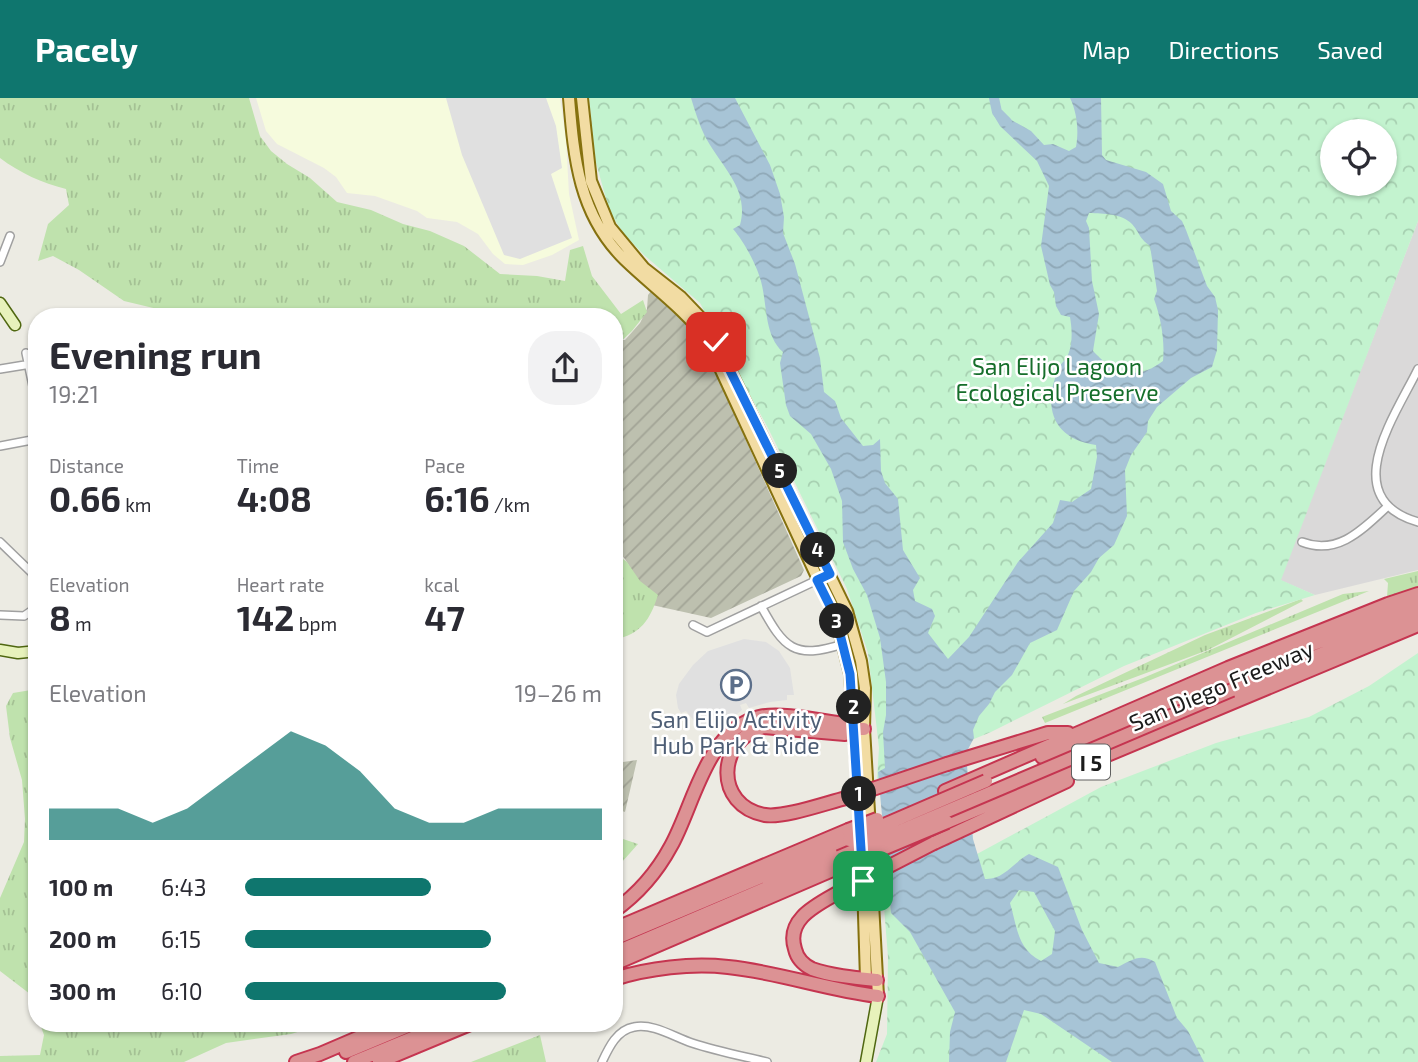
<!DOCTYPE html>
<html lang="en">
<head>
<meta charset="utf-8">
<style>
	body { margin:0; font-family:"Exo 2",sans-serif; background:#f2f2f3; color:#2b2b33; height:100vh; display:flex; flex-direction:column; font-size:26px; white-space:nowrap }
	* { box-sizing:border-box; margin:0 }
	p { font-size:23px; color:#7c7c81 }
	.icon { flex:none; width:38px; height:38px; fill:none; stroke:currentColor; stroke-width:2; stroke-linecap:round; stroke-linejoin:round }
	.map { position:relative; flex:1; overflow:hidden }
	.drawer { position:absolute; left:28px; top:210px; width:595px; height:724px; display:flex; flex-direction:column; background:#fff; border-radius:28px; box-shadow:0 2px 5px #0004 }
	.drawer>* { flex:none }
	.buttons { position:absolute; left:1320px; top:21px; display:grid; gap:14px }
	.buttons a { display:grid; place-items:center; width:77px; height:77px; border-radius:50%; background:#fff; box-shadow:0 2px 5px #0004; font-size:35px }
	.pin { position:absolute; display:grid; place-items:center; width:60px; height:60px; color:#fff; margin:-30px; border-radius:14px; box-shadow:0 4px 10px #0006 }
	.km { position:absolute; width:35px; height:35px; margin:-18px; border-radius:50%; background:#222; color:#fff; font-size:19px; line-height:35px; text-align:center }
	.round { display:grid; place-items:center; flex:none; width:74px; height:74px; border-radius:28px; background:#f2f2f3 }
	.head { display:flex; align-items:center; justify-content:space-between; height:119px; padding:0 21px }
	h1 { font-size:38px; font-weight:700; line-height:52px }
	.metrics { display:grid; grid-template-columns:repeat(3,1fr); gap:10px; height:119px; padding:7px 21px }
	.metrics div { display:grid; align-content:center }
	.metrics b { font-size:35px; font-weight:700 }
	.metrics small { font-size:19px; font-weight:400 }
	.metrics p { font-size:19px }
	.chart { height:196px; padding:14px 21px }
	.chart p { display:flex; justify-content:space-between }
	.chart svg { width:100%; height:126px; margin-top:7px; fill:#0f766e; opacity:.7 }
	ul { padding:0 21px; list-style:none; font-size:23px }
	li { display:grid; grid-template-columns:112px 84px 1fr; align-items:center; height:52px }
	li i { height:18px; border-radius:9px; background:#0f766e }
	header { display:flex; align-items:center; gap:42px; box-sizing:border-box; height:98px; padding:0 35px; background:#0f766e; color:#fff }
	header strong { font-size:33px }
	nav { display:flex; gap:38px; margin-inline-start:auto; font-size:24px }
	.map>svg:first-child { display:block }
</style>
</head>
<body>
<header>
<strong>Pacely</strong>
<nav><a>Map</a><a>Directions</a><a>Saved</a></nav>
</header>
<div class="map">
<svg width="1418" height="964" viewBox="0 0 1418 964">
	<defs>
		<pattern id="construction-furrows" width="10" height="10" patternUnits="userSpaceOnUse" patternTransform="scale(1.75)"><rect width="10" height="10" fill="#bdc0af"/><path d="M-1 1l2-2M0 10L10 0M9 11l2-2" fill="none" stroke="#a2a496"/></pattern>
		<pattern id="grass-tufts" width="24" height="20" patternUnits="userSpaceOnUse" patternTransform="scale(1.75)"><rect width="24" height="20" fill="#bfe2ad"/><path d="M3 7l-1-3M5 7V3M7 7l1-3M15 17l-1-3M17 17v-4M19 17l1-3" fill="none" stroke="#a4c194"/></pattern>
		<pattern id="park-crowns" width="20" height="18" patternUnits="userSpaceOnUse" patternTransform="scale(1.75)"><rect width="20" height="18" fill="#c3f3cf"/><path d="M2 6a3 3 0 1 1 6 0M12 15a3 3 0 1 1 6 0" fill="none" stroke="#a7d0b1"/></pattern>
		<pattern id="water-waves" width="16" height="10" patternUnits="userSpaceOnUse" patternTransform="scale(1.75)"><rect width="16" height="10" fill="#a7c4d6"/><path d="M0 5q4-4 8 0t8 0" fill="none" stroke="#8fa8b7"/></pattern>
	</defs>
	<rect width="100%" height="100%" fill="#ecebe3"/>
	<!-- residential -->
	<path fill="#dad9d9" d="M 1418,123 L 1418,472 L 1315,497 L 1280,482 Z"/>
	<!-- education -->
	<path fill="#f6fbdd" d="M 256,0 L 560,0 L 566,42 L 569,96 L 579,142 L 552,157 L 523,167 L 505,166 L 493,156 L 478,136 L 457,124 L 427,120 L 417,113 L 375,98 L 347,95 L 336,79 L 324,70 L 277,46 L 266,33 Z"/>
	<!-- construction -->
	<path fill="url(#construction-furrows)" d="M 651,193 L 674,212 L 697,238 L 715,273 L 804,472 L 801,478 L 711,520 L 652,507 L 625,461 L 614,449 L 614,253 L 622,242 L 625,242 L 640,225 L 647,211 L 648,197 Z
		M 614,660 L 623,664 L 637,662 L 625,714 L 614,710 Z"/>
	<!-- grass -->
	<path fill="url(#grass-tufts)" d="M 0,0 L 249,0 L 260,38 L 271,53 L 287,66 L 310,80 L 337,104 L 371,112 L 403,126 L 430,133 L 464,148 L 500,176 L 537,178 L 565,183 L 570,152 L 583,148 L 592,178 L 621,216 L 643,202 L 647,214 L 632,233 L 614,250 L 614,219 L 191,219 L 124,203 L 79,172 L 53,158 L 38,163 L 48,126 L 69,107 L 66,91 C 42,85 20,75 0,60 Z
		M 614,454 L 627,464 L 640,483 L 658,497 C 650,522 641,536 614,542 Z
		M 1418,473 L 1418,489 L 1387,499 L 1388,485 L 1384,481 Z
		M 1369,493 L 1045,625 L 1042,619 L 1143,580 L 1343,496 Z
		M 1301,501 L 1303,503 L 1208,552 L 1063,606 L 1076,598 L 1205,537 Z
		M 37,591 L 37,916 L 30,896 L 0,873 L 0,800 L 24,744 L 25,721 L 22,682 L 10,640 L 6,608 L 13,595 Z
		M 614,738 L 638,746 L 614,773 Z
		M 40,926 L 324,926 L 291,936 L 226,945 L 184,964 L 0,964 L 0,958 L 40,957 L 44,937 Z
		M 540,937 L 546,964 L 471,964 Z"/>
	<!-- park -->
	<path fill="url(#park-crowns)" fill-rule="evenodd" d="M 589,0 L 1418,0 L 1418,123 L 1281,482 L 1315,497 L 1256,515 L 1124,568 L 991,634 L 877,681 L 879,650 L 868,555 L 847,491 L 769,332 L 700,205 L 644,157 L 624,136 L 610,115 L 595,61 ZM 1332,33 L 1384,33 L 1384,86 L 1332,86 Z
		M 1418,555 L 1418,964 L 876,964 L 887,936 L 888,859 L 882,784 L 977,756 L 1101,689 L 1216,645 L 1309,619 L 1369,588 Z"/>
	<!-- parking -->
	<path fill="#e0e0e0" d="M 446,0 L 546,0 L 556,28 L 562,70 L 551,76 L 572,140 L 520,161 L 504,157 L 462,57 Z
		M 744,541 L 766,544 L 779,553 L 790,570 L 794,597 L 787,597 L 787,602 L 770,604 L 749,610 L 746,605 L 740,607 L 742,612 L 722,628 L 712,632 L 702,631 L 703,627 L 694,623 L 686,613 L 681,615 L 678,610 L 676,597 L 679,586 L 693,567 L 708,553 Z"/>
	<!-- water -->
	<path fill="url(#water-waves)" fill-rule="evenodd" d="M 691,0 L 735,0 L 770,67 L 780,96 L 784,119 L 783,135 L 795,166 L 820,260 L 824,294 L 835,303 L 841,320 L 863,348 L 873,347 L 880,341 L 881,373 L 885,385 L 898,401 L 903,452 L 920,480 L 913,492 L 915,503 L 932,511 L 935,518 L 928,535 L 948,561 L 969,539 L 1018,464 L 1053,425 L 1060,402 L 1072,404 L 1091,391 L 1097,359 L 1096,347 C 1052,341 1042,308 1059,270 C 1061,265 1066,262 1068,257 C 1073,245 1072,231 1070,219 L 1061,217 L 1056,208 L 1054,194 L 1050,187 L 1041,148 L 1049,88 L 1037,63 L 1000,28 L 994,18 L 997,14 L 1031,33 L 1044,47 L 1053,46 L 1069,53 L 1076,49 C 1079,33 1077,14 1070,0 L 1101,0 L 1102,57 L 1106,62 L 1146,74 L 1163,86 L 1171,113 L 1182,123 L 1186,132 L 1207,188 L 1215,199 L 1218,212 L 1217,252 L 1212,269 L 1191,280 L 1157,309 L 1148,323 L 1147,334 L 1131,357 L 1125,372 L 1127,418 L 1114,447 L 1099,460 L 1091,474 L 1074,493 L 1057,532 L 1030,545 L 1012,577 L 995,594 L 989,606 L 979,618 L 973,632 L 974,640 L 966,655 L 973,741 L 985,781 C 1004,782 1014,764 1029,756 L 1058,769 L 1082,832 L 1099,865 L 1118,869 C 1132,862 1140,855 1155,864 L 1177,920 L 1188,933 L 1204,964 L 1112,964 L 1041,916 L 1024,912 L 1006,964 L 949,964 L 950,934 L 955,914 L 910,834 L 891,815 L 878,674 L 885,670 L 883,634 L 886,617 L 886,584 L 880,540 L 867,497 L 853,471 L 843,444 L 842,403 L 831,371 L 811,336 L 790,318 L 786,307 L 780,265 L 783,254 C 763,236 768,205 760,180 C 756,166 743,142 733,131 L 740,127 C 749,94 726,73 710,47 C 701,33 696,16 691,0 ZM 1089,115 C 1104,116 1121,115 1132,126 C 1140,135 1138,139 1150,148 L 1157,193 L 1154,201 C 1161,220 1165,243 1163,263 C 1137,283 1115,277 1093,253 L 1099,216 L 1092,183 L 1089,130 L 1086,123 ZM 1019,792 L 1034,794 L 1055,833 L 1052,856 L 1041,863 C 1017,851 1017,828 1010,805 Z"/>
	<g fill="none" stroke-linecap="round" stroke-linejoin="round">
		<!-- river -->
		<path stroke="#a7c4d6" stroke-width="10" d="M 994,0 L 997,14 L 1007,24"/>
		<!-- street casing -->
		<g stroke="#a0a0a0" stroke-width="10">
			<path id="street" d="M 0,164 L 10,138
				M 26,255 L 37,307
				M 0,271 L 37,265
				M 1418,271 C 1395,318 1336,400 1418,424
				M 0,348 L 37,341
				M 0,444 L 32,475 L 37,489
				M 1302,444 C 1338,458 1363,431 1388,408
				M 761,508 C 784,550 794,562 843,546
				M 0,517 L 24,518 L 37,509
				M 693,527 L 707,534 L 830,476
				M 602,964 C 609,949 617,932 634,929 C 653,925 674,939 692,945 C 716,953 742,958 767,964"/>
		</g>
		<!-- secondary casing -->
		<g stroke="#4f6710" stroke-width="13">
			<path id="secondary" d="M 0,205 L 15,227
				M 0,552 L 18,555 L 37,553
				M 866,964 L 878,898"/>
		</g>
		<!-- primary casing -->
		<g stroke="#85710f" stroke-width="14">
			<path id="primary" d="M 569,0 C 574,61 579,117 625,162 C 653,189 683,210 706,240 L 836,520 L 850,576 L 861,733
				M 582,0 L 591,83 L 610,129 L 644,170 L 681,199 L 702,221 L 731,274 L 847,513 L 861,563 L 865,590 L 864,631 L 870,730
				M 870,749 L 878,898
				M 862,753 L 866,881"/>
		</g>
		<!-- highway casing -->
		<g stroke="#c53550" stroke-width="16">
			<path id="highway" d="M 1232,592 L 1418,517
				M 1042,659 L 1303,550 L 1418,507
				M 947,666 L 1048,635 L 1068,635
				M 945,693 L 1228,570 L 1388,506 L 1418,496
				M 846,700 C 826,705 784,720 765,717 C 714,708 716,642 764,629 L 845,636 L 854,631
				M 947,724 L 1418,527
				M 934,745 L 1067,683
				M 841,793 C 819,806 785,820 795,851 C 797,860 804,867 812,871 C 832,878 856,880 877,882
				M 614,813 C 638,796 657,774 671,748 C 694,707 706,632 759,619 C 782,614 821,623 845,626 L 854,631 L 864,631
				M 614,831 L 848,732
				M 614,841 L 849,742
				M 614,855 L 839,759
				M 614,866 L 842,768
				M 614,881 C 649,870 691,865 728,869 C 778,874 827,892 878,898
				M 346,954 L 413,926
				M 296,964 L 320,956 L 390,926
				M 354,964 L 446,926
				M 379,964 L 470,926"/>
		</g>
		<!-- street -->
		<use href="#street" stroke="#fff" stroke-width="7"/>
		<!-- secondary -->
		<use href="#secondary" stroke="#e7f2bb" stroke-width="10"/>
		<!-- primary -->
		<use href="#primary" stroke="#f2dca3" stroke-width="10"/>
		<!-- highway -->
		<use href="#highway" stroke="#dc9294" stroke-width="12"/>
		<!-- highway-bridge casing -->
		<g stroke="#c53550" stroke-width="16" stroke-linecap="butt">
			<path id="highway-bridge" d="M 846,700 L 947,666
				M 848,732 L 877,721
				M 849,742 L 986,683
				M 839,759 L 1232,592
				M 842,768 L 947,724
				M 841,793 L 934,745"/>
		</g>
		<!-- highway-bridge -->
		<use href="#highway-bridge" stroke="#dc9294" stroke-width="12"/>
	</g>
	<g fill="none" stroke-linecap="round" stroke-linejoin="round">
		<!-- route casing -->
		<g stroke="#fff" stroke-width="14">
			<path id="route" d="M 716,244 L 830,476 L 817,482 L 836,520 L 850,576 L 863,783"/>
		</g>
		<!-- route -->
		<use href="#route" stroke="#1a73e8" stroke-width="9"/>
	</g>
	<!-- icons -->
	<defs>
		<g id="parking-ring" transform="scale(1.575)"><circle r="9.5" fill="#fff" stroke="#5c6f8a" stroke-width="1.5"/><path d="M-3.5-5.5H1a3.5 3.5 0 0 1 0 7H-1V5.5H-3.5ZM-1-3.4V-.6H.8a1.4 1.4 0 0 0 0-2.8Z" fill="#5c6f8a"/></g>
	</defs>
	<g fill-rule="evenodd">
		<use href="#parking-ring" x="736" y="587"/>
	</g>
	<g text-anchor="middle" dominant-baseline="central" stroke-width="5" stroke-linejoin="round" paint-order="stroke">
		<!-- shield labels -->
		<rect fill="#fff" stroke="#606060" stroke-width="2" x="1072" y="646.5" width="38" height="35" rx="5"/>
		<g font-size="21" font-weight="bold" fill="#1c1c1c">
			<text x="1091" y="664">I 5</text>
		</g>
		<!-- park labels -->
		<g font-size="23" fill="#166e2b" stroke="#fff">
			<text x="1057" y="268">San Elijo Lagoon<tspan x="1057" dy="26">Ecological Preserve</tspan></text>
		</g>
		<!-- street labels -->
		<g font-size="23" fill="#1c1c1c" stroke="#fff">
			<text transform="translate(1221 587) rotate(-23)">San Diego Freeway</text>
		</g>
		<!-- service labels -->
		<g font-size="23" fill="#4e5e75" stroke="#fff">
			<text x="736" y="621">San Elijo Activity<tspan x="736" dy="26">Hub Park &amp; Ride</tspan></text>
		</g>
	</g>
</svg>
<div class="buttons">
<a><svg class="icon" aria-label="locate" viewBox="0 0 24 24"><circle cx="12" cy="12" r="6"/><path d="M12 2v4M12 18v4M2 12h4M18 12h4"/></svg></a>
</div>
<div class="pin" style="left:863px;top:783px;background:#1e9e55"><svg class="icon" aria-label="arrive" viewBox="0 0 24 24"><path d="M6 21V4h12l-3 4 3 4H6"/></svg></div>
<div class="pin" style="left:716px;top:244px;background:#d93025"><svg class="icon" aria-label="check" viewBox="0 0 24 24"><path d="M5 12l5 5 9-10"/></svg></div>
<b class="km" style="left:859px;top:696px">1</b>
<b class="km" style="left:854px;top:609px">2</b>
<b class="km" style="left:837px;top:523px">3</b>
<b class="km" style="left:818px;top:452px">4</b>
<b class="km" style="left:780px;top:373px">5</b>
<section class="drawer">
<div class="head"><div><h1>Evening run</h1><p>19:21</p></div><a class="round"><svg class="icon" aria-label="share" viewBox="0 0 24 24"><path d="M12 15V3M7 8l5-5 5 5M5 13v7h14v-7"/></svg></a></div>
<div class="metrics">
<div><p>Distance</p><b>0.66<small> km</small></b></div>
<div><p>Time</p><b>4:08</b></div>
<div><p>Pace</p><b>6:16<small> /km</small></b></div>
</div>
<div class="metrics">
<div><p>Elevation</p><b>8<small> m</small></b></div>
<div><p>Heart rate</p><b>142<small> bpm</small></b></div>
<div><p>kcal</p><b>47</b></div>
</div>
<div class="chart"><p><span>Elevation</span>19–26 m</p>
<svg viewBox="0 0 160 44" preserveAspectRatio="none"><path d="M0 44V33L10 33L20 33L30 38L40 33L50 24L60 15L70 6L80 11L90 20L100 33L110 38L120 38L130 33L140 33L150 33L160 33V44z"/></svg>
</div>
<ul>
<li><b>100 m</b>6:43<i style="width:52%"></i></li>
<li><b>200 m</b>6:15<i style="width:69%"></i></li>
<li><b>300 m</b>6:10<i style="width:73%"></i></li>
</ul>
</section>
</div>
</body>
</html>
